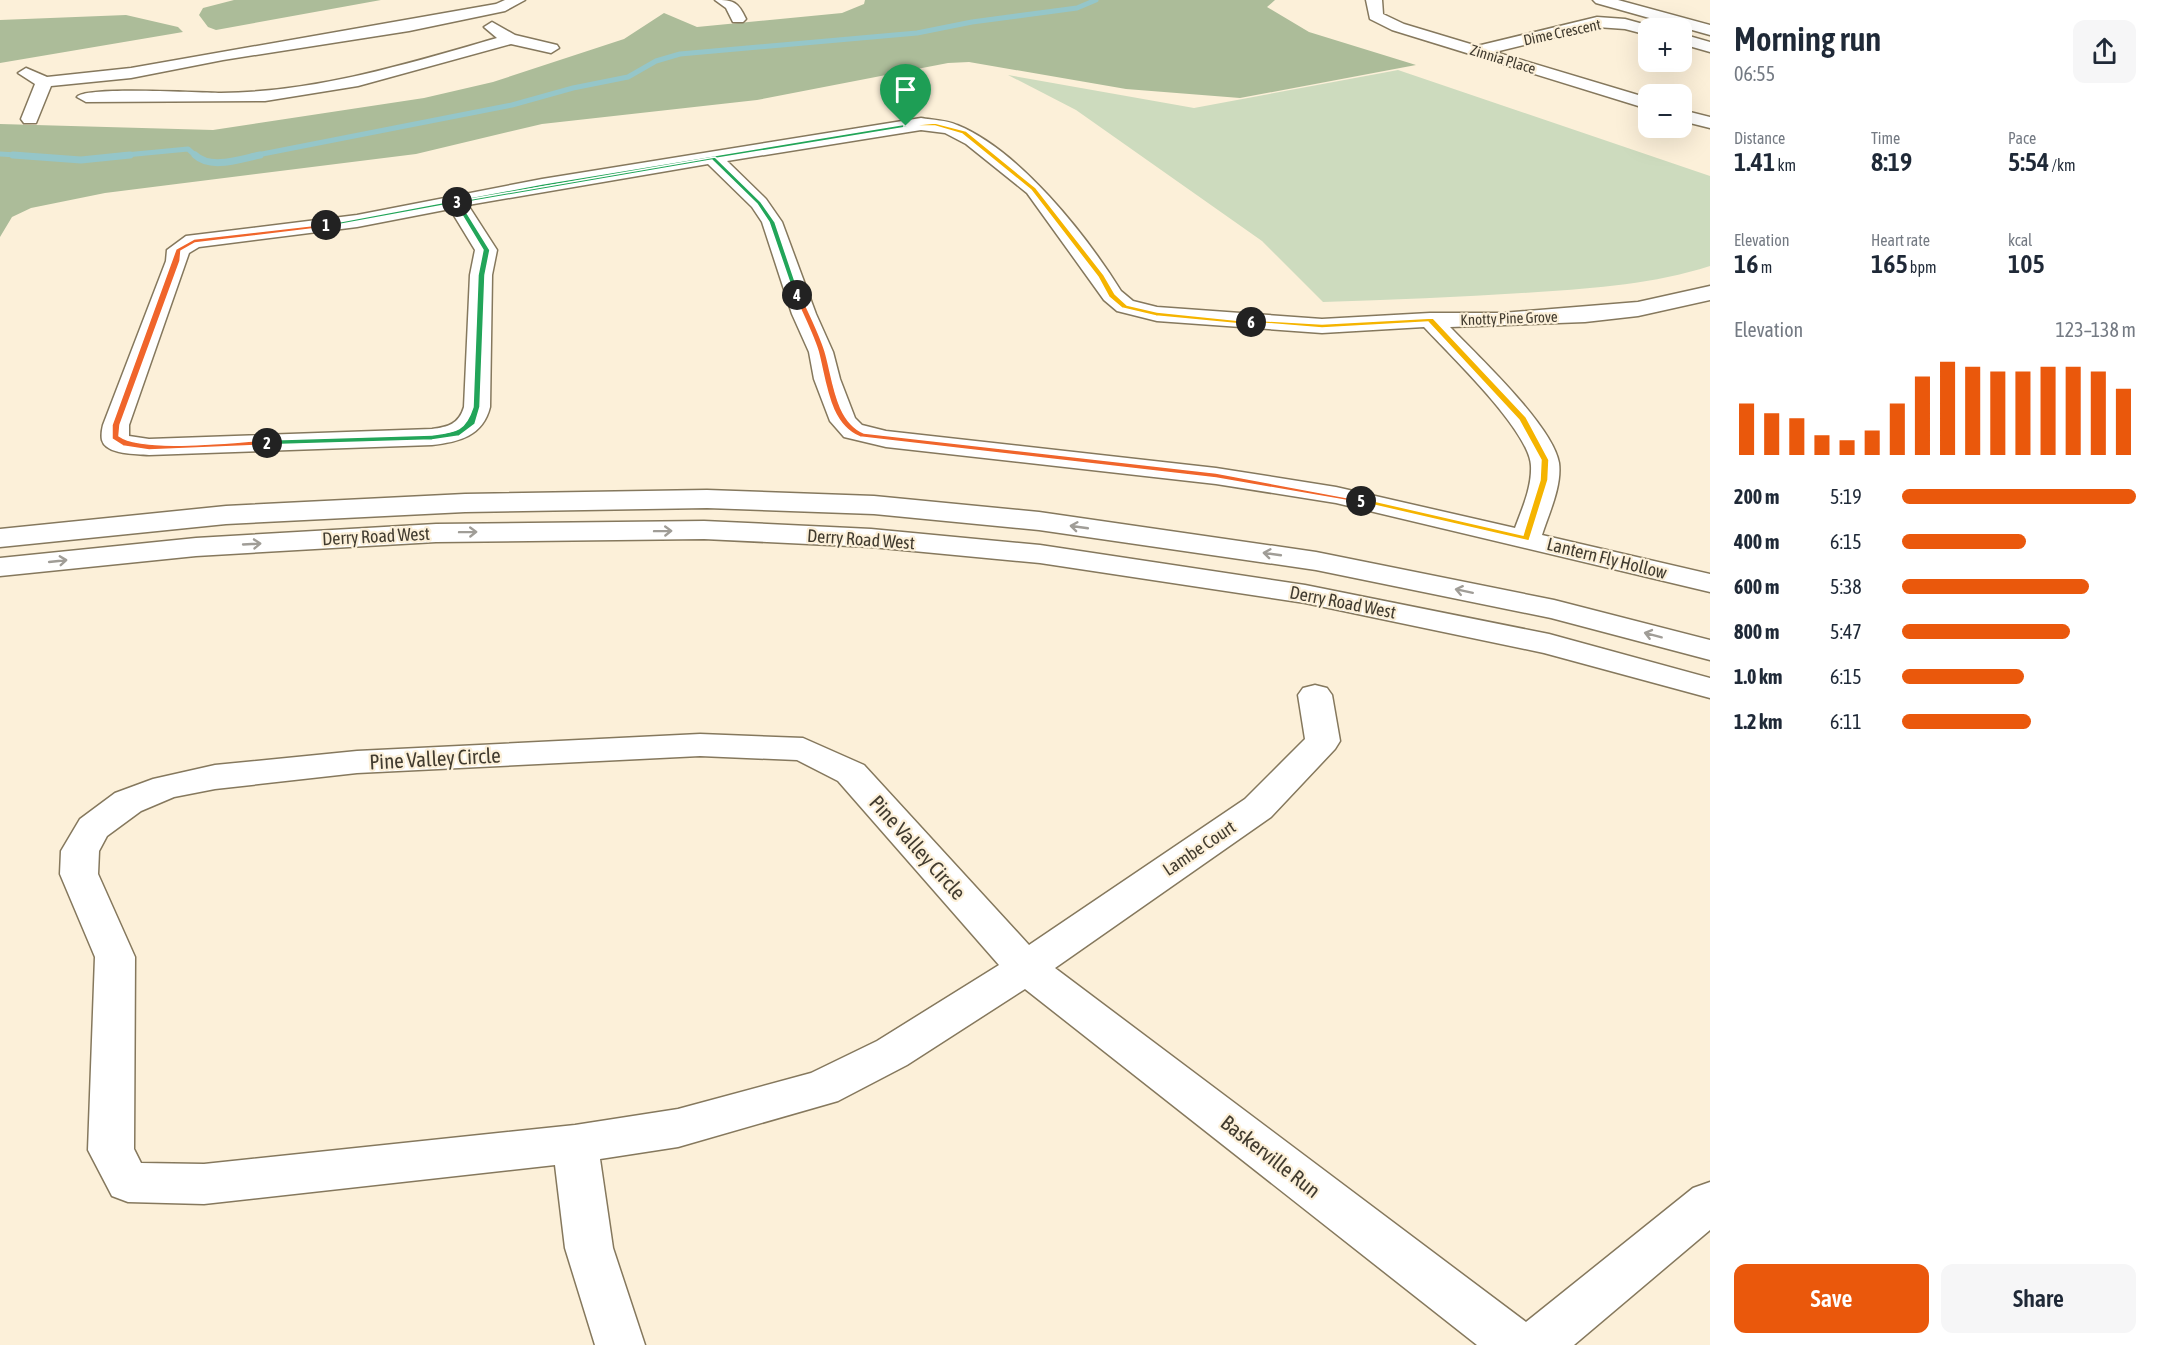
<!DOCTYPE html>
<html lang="en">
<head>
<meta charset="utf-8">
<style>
	body { margin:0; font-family:"Asap Condensed",sans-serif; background:#f6f6f7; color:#1f2937; height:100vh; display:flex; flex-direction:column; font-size:22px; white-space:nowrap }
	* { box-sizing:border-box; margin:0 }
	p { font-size:20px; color:#747a83 }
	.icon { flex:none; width:33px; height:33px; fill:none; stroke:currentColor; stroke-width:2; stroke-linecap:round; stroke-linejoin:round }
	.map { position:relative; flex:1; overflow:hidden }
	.drawer { display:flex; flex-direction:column; background:#fff; width:450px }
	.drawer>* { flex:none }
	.fabs { position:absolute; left:1638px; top:18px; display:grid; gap:12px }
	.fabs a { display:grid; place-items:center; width:54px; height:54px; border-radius:12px; background:#fff; box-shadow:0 6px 24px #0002; font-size:30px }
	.pin { position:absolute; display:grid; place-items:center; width:51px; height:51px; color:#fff; margin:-62px -26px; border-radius:50% 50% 50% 0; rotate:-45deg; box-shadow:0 0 6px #0007 }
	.pin .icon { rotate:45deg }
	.km { position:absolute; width:30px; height:30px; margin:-15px; border-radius:50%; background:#222; color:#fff; font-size:16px; line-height:30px; text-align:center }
	.round { display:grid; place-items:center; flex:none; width:63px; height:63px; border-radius:12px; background:#f6f6f7 }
	.head { display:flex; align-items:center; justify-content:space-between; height:102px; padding:0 24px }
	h1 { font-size:33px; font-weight:600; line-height:45px }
	.stats { display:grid; grid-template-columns:repeat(3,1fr); gap:9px; height:102px; padding:6px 24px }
	.stats div { display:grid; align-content:center }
	.stats b { font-size:26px; font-weight:600 }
	.stats small { font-size:16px; font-weight:400 }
	.stats p { font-size:16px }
	.chart { height:168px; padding:12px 24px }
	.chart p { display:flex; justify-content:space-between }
	.chart svg { width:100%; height:108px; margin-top:6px; stroke:#ea580c; stroke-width:6 }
	.action { display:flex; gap:12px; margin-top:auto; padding:12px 24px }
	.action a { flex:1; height:69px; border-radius:12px; background:#ea580c; color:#fff; font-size:24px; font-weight:600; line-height:69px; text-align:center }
	.action a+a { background:#f6f6f7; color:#1f2937 }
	ul { padding:0 24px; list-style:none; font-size:20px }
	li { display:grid; grid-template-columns:96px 72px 1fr; align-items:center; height:45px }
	li i { height:15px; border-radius:8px; background:#ea580c }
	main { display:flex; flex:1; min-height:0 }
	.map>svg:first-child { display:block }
</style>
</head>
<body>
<main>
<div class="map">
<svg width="1710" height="1345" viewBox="0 0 1710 1345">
	<rect width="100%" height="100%" fill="#fcf0d9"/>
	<!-- green -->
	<path fill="#cddbbe" d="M 1398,70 L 1710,176 L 1710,266 C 1654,284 1597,288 1538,292 C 1467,297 1395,300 1323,302 L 1262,241 L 1076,110 L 1008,75 L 1194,108 Z"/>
	<!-- forest -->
	<path fill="#acbc99" d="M 234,0 L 381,0 L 216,30 L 208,27 L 199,15 L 203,8 Z
		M 865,0 L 1275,0 L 1267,7 L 1309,32 L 1416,65 L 1240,98 L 1126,89 L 969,62 L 948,63 L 757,100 L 542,124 L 416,154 L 105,193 L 31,208 L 12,217 L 0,237 L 0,124 L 213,130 L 424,98 L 493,82 L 624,39 L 664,13 L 697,27 L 842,13 L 864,4 Z
		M 126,15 L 178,27 L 183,32 L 0,63 L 0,20 Z"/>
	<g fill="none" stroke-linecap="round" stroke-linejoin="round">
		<!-- stream-far1 -->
		<path stroke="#95c6c9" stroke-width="5" d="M 0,154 L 33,156
			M 115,156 L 188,149 L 196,156
			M 252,156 L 512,105 L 573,88 L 628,77 L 656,61 L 680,54 L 917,33 L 972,22 L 1077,8 L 1096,0"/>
		<!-- stream -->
		<path stroke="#95c6c9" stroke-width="7" d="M 13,155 L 81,160 L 130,155
			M 195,155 C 211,170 240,159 260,155"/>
		<!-- minor casing -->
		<g stroke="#85785d" stroke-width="3">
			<path id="minor" d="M 505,0 L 525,0 L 505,11 L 409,31 L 223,60 L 131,78 L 51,86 L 36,123 L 24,123 L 21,119 L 35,84 L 18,73 L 26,68 L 47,77 L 131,68 L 496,4 Z
				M 715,0 C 734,0 738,2 746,19 L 743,22 L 733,22 L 726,8 Z
				M 1366,0 L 1382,0 L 1383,14 L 1404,24 L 1477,46 L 1597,17 L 1625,19 L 1654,27 L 1655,28 L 1648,28 L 1648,35 L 1625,29 L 1597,27 L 1495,52 L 1648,98 L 1648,109 L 1392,30 L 1370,19 Z
				M 492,22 L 515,35 L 557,45 L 559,48 L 551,53 L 511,44 L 358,86 L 265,101 L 86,102 L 77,97 C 85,86 200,93 221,93 C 316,92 407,64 497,38 L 484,27 Z
				M 1682,34 L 1710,42 L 1710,52 L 1682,44 Z
				M 1682,110 L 1710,117 L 1710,128 L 1682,121 Z
				M 921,118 C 933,120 946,120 957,125 C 1019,150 1086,235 1121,291 L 1133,301 L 1157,307 L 1322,319 L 1430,313 L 1502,313 L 1638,302 L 1710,286 L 1710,300 L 1638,316 L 1585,322 L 1450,327 C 1477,355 1553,426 1559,463 C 1562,486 1549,513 1542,535 L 1710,574 L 1710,592 L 1336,503 L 1216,484 L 886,447 L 844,437 L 830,421 L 814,379 L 809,352 L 792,314 L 762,222 L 752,207 L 708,164 L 468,205 L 497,250 L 492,275 L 490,407 C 483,436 459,442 432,445 L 149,455 C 137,454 106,455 102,440 C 101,436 102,429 103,425 L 166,261 L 167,250 L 186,236 L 357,215 L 542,179 ZM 921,130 L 945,133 L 966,144 L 1027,193 L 1104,300 L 1117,311 L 1157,321 L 1322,333 L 1424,327 C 1449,354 1530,431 1531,466 C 1532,487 1522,509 1515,528 L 1336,487 L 1216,468 L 886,431 L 862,425 L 855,418 L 840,379 L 833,352 L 816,314 L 782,222 L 766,199 L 727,161 ZM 450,209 L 475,250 L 470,275 L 464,407 C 459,424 448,427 432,429 L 149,439 L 129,436 L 129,425 L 189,253 L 199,247 L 357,227 Z
				M 1315,685 L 1327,688 L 1332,695 L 1340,741 L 1335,749 L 1271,817 L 1055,968 L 1526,1322 L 1693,1188 L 1710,1182 L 1710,1230 L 1574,1345 L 1477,1345 L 1025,989 L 907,1065 L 838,1101 L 678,1147 L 600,1159 L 613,1248 L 645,1345 L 595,1345 L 565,1248 L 555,1165 L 204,1204 L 128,1202 L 112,1196 L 88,1150 L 95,957 L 60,874 L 61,851 L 80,819 L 115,793 L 153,779 L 215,765 L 357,751 L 700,734 L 803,738 L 864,765 L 1029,945 L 1245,799 L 1305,739 L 1298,695 L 1303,688 ZM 700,756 L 797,760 L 838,781 L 999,965 L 877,1041 L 811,1073 L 678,1109 L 575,1125 L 204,1164 L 141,1163 L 134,1149 L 135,957 L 98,874 L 99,851 L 107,836 L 141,811 L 174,797 L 215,789 L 357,773 Z"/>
		</g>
		<!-- major casing -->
		<g stroke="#85785d" stroke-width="3">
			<path id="major" d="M 1593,0 L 1618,0 L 1710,25 L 1710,35 L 1596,3 Z
				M 707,490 L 874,496 L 1039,512 L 1316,552 L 1554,600 L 1710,640 L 1710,660 L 1551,618 L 1316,570 L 1039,530 L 874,514 L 707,508 L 465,512 L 226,524 L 0,547 L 0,529 L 226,506 L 465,494 Z
				M 704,521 L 871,529 L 1040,545 L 1305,585 L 1549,634 L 1710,678 L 1710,698 L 1544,653 L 1305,603 L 1040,563 L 871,547 L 704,539 L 436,542 L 196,556 L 0,576 L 0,558 L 196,538 L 436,524 Z"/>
		</g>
		<!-- minor -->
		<use href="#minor" fill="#fff" fill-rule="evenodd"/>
		<!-- major -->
		<use href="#major" fill="#fff" fill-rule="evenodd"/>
	</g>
	<!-- one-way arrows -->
	<defs><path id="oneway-shaft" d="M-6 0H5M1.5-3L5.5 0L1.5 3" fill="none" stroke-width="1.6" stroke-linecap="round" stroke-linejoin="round" transform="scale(1.5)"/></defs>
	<g stroke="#a09d97">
		<use href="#oneway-shaft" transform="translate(1079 527) rotate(-172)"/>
		<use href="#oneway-shaft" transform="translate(663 531) rotate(-1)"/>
		<use href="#oneway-shaft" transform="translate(468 532) rotate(-1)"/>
		<use href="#oneway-shaft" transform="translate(252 544) rotate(-3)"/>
		<use href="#oneway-shaft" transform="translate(1272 554) rotate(-172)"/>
		<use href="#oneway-shaft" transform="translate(58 561) rotate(-6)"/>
		<use href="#oneway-shaft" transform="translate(1464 591) rotate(-168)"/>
		<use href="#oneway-shaft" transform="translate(1653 635) rotate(-165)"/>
	</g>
	<!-- split-1 -->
	<path fill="#22a559" stroke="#fff" stroke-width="1.5" d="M 906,124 L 908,127 L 542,187 L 326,227 L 323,225 L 542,184 Z"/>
	<!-- split-2 -->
	<path fill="#f0652b" stroke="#fff" stroke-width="1.5" d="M 326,224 L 328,227 L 195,243 L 181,251 L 180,261 L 120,425 L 119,436 C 143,453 233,442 267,440 L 269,445 L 149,450 L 123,446 L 112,439 L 112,425 L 176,249 L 194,239 Z"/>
	<!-- split-3 -->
	<path fill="#22a559" stroke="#fff" stroke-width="1.5" d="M 459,200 L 490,250 L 485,275 L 480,407 L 475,424 L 459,436 L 432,440 L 264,445 L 267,440 L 432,435 C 455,432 465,432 473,407 L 478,275 L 483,250 L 454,202 Z"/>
	<!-- split-4 -->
	<path fill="#22a559" stroke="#fff" stroke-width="1.5" d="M 715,157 L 761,202 L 775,222 L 800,296 L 794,295 L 769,222 L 757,204 L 712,160 L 457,204 L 454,202 Z"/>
	<!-- split-5 -->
	<path fill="#f0652b" stroke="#fff" stroke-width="1.5" d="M 797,293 L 801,295 C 809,313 819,332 825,351 C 833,377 835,421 864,433 L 1216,473 L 1365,501 L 1361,503 L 1216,478 L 860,437 C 828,424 826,380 818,351 C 812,332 802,313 794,295 Z"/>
	<!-- split-6 -->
	<path fill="#f5b400" stroke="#fff" stroke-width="1.5" d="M 1433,318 L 1526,417 L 1549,460 L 1548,480 L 1529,541 L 1356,501 L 1361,498 L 1523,535 L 1540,480 L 1541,460 L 1519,420 L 1428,322 L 1322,328 L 1247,322 L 1251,320 L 1322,324 Z"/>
	<!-- split-7 -->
	<path fill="#f5b400" stroke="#fff" stroke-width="1.5" d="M 935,123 L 966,131 L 1036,188 L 1104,275 L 1115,294 L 1127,305 L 1157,312 L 1254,322 L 1251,325 L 1156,316 L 1122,308 L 1109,297 L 1098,277 L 1031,190 L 962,134 L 935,126 L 903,126 Z"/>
	<g text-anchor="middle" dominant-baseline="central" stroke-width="4.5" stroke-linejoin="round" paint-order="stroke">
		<!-- far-street labels -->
		<g font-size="15" fill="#413b2f" stroke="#fcf0d9">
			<text transform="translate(1562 32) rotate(-12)">Dime Crescent</text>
			<text transform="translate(1503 59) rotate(17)">Zinnia Place</text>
			<text transform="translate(1509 318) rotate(-2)">Knotty Pine Grove</text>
		</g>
		<!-- street labels -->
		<g font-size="18" fill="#413b2f" stroke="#fcf0d9">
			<text transform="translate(376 536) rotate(-3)">Derry Road West</text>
			<text transform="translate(861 539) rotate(4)">Derry Road West</text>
			<text transform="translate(1607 558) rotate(14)">Lantern Fly Hollow</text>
			<text transform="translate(1343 602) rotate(11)">Derry Road West</text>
			<text transform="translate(1199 848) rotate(-34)">Lambe Court</text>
		</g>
		<!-- near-street labels -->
		<g font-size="21" fill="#413b2f" stroke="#fcf0d9">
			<text transform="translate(435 758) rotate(-3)">Pine Valley Circle</text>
			<text transform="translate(918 847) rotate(48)">Pine Valley Circle</text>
			<text transform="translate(1271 1156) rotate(38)">Baskerville Run</text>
		</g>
	</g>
</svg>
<div class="fabs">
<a>+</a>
<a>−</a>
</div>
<div class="pin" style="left:906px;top:126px;background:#1e9e55"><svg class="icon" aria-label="arrive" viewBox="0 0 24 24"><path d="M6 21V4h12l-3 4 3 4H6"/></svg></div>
<b class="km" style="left:326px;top:225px">1</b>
<b class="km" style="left:267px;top:443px">2</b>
<b class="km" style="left:457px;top:202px">3</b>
<b class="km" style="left:797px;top:295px">4</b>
<b class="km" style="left:1361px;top:501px">5</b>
<b class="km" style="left:1251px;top:322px">6</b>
</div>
<section class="drawer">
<div class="head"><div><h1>Morning run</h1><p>06:55</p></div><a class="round"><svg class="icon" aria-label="share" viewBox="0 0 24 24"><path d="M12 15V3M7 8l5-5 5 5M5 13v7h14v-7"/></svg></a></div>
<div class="stats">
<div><p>Distance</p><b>1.41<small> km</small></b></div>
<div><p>Time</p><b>8:19</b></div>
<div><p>Pace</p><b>5:54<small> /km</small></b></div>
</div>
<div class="stats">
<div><p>Elevation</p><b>16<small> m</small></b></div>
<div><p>Heart rate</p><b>165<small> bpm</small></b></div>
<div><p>kcal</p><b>105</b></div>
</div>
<div class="chart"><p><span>Elevation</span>123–138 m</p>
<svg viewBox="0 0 160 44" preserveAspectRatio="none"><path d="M5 44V23M15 44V27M25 44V29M35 44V36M45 44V38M55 44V34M65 44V23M75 44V12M85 44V6M95 44V8M105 44V10M115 44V10M125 44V8M135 44V8M145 44V10M155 44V17"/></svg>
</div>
<ul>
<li><b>200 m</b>5:19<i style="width:100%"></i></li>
<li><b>400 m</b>6:15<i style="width:53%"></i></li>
<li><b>600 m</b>5:38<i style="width:80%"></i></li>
<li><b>800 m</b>5:47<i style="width:72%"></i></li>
<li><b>1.0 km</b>6:15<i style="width:52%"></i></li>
<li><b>1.2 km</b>6:11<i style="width:55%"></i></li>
</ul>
<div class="action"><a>Save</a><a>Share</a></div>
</section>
</main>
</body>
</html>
